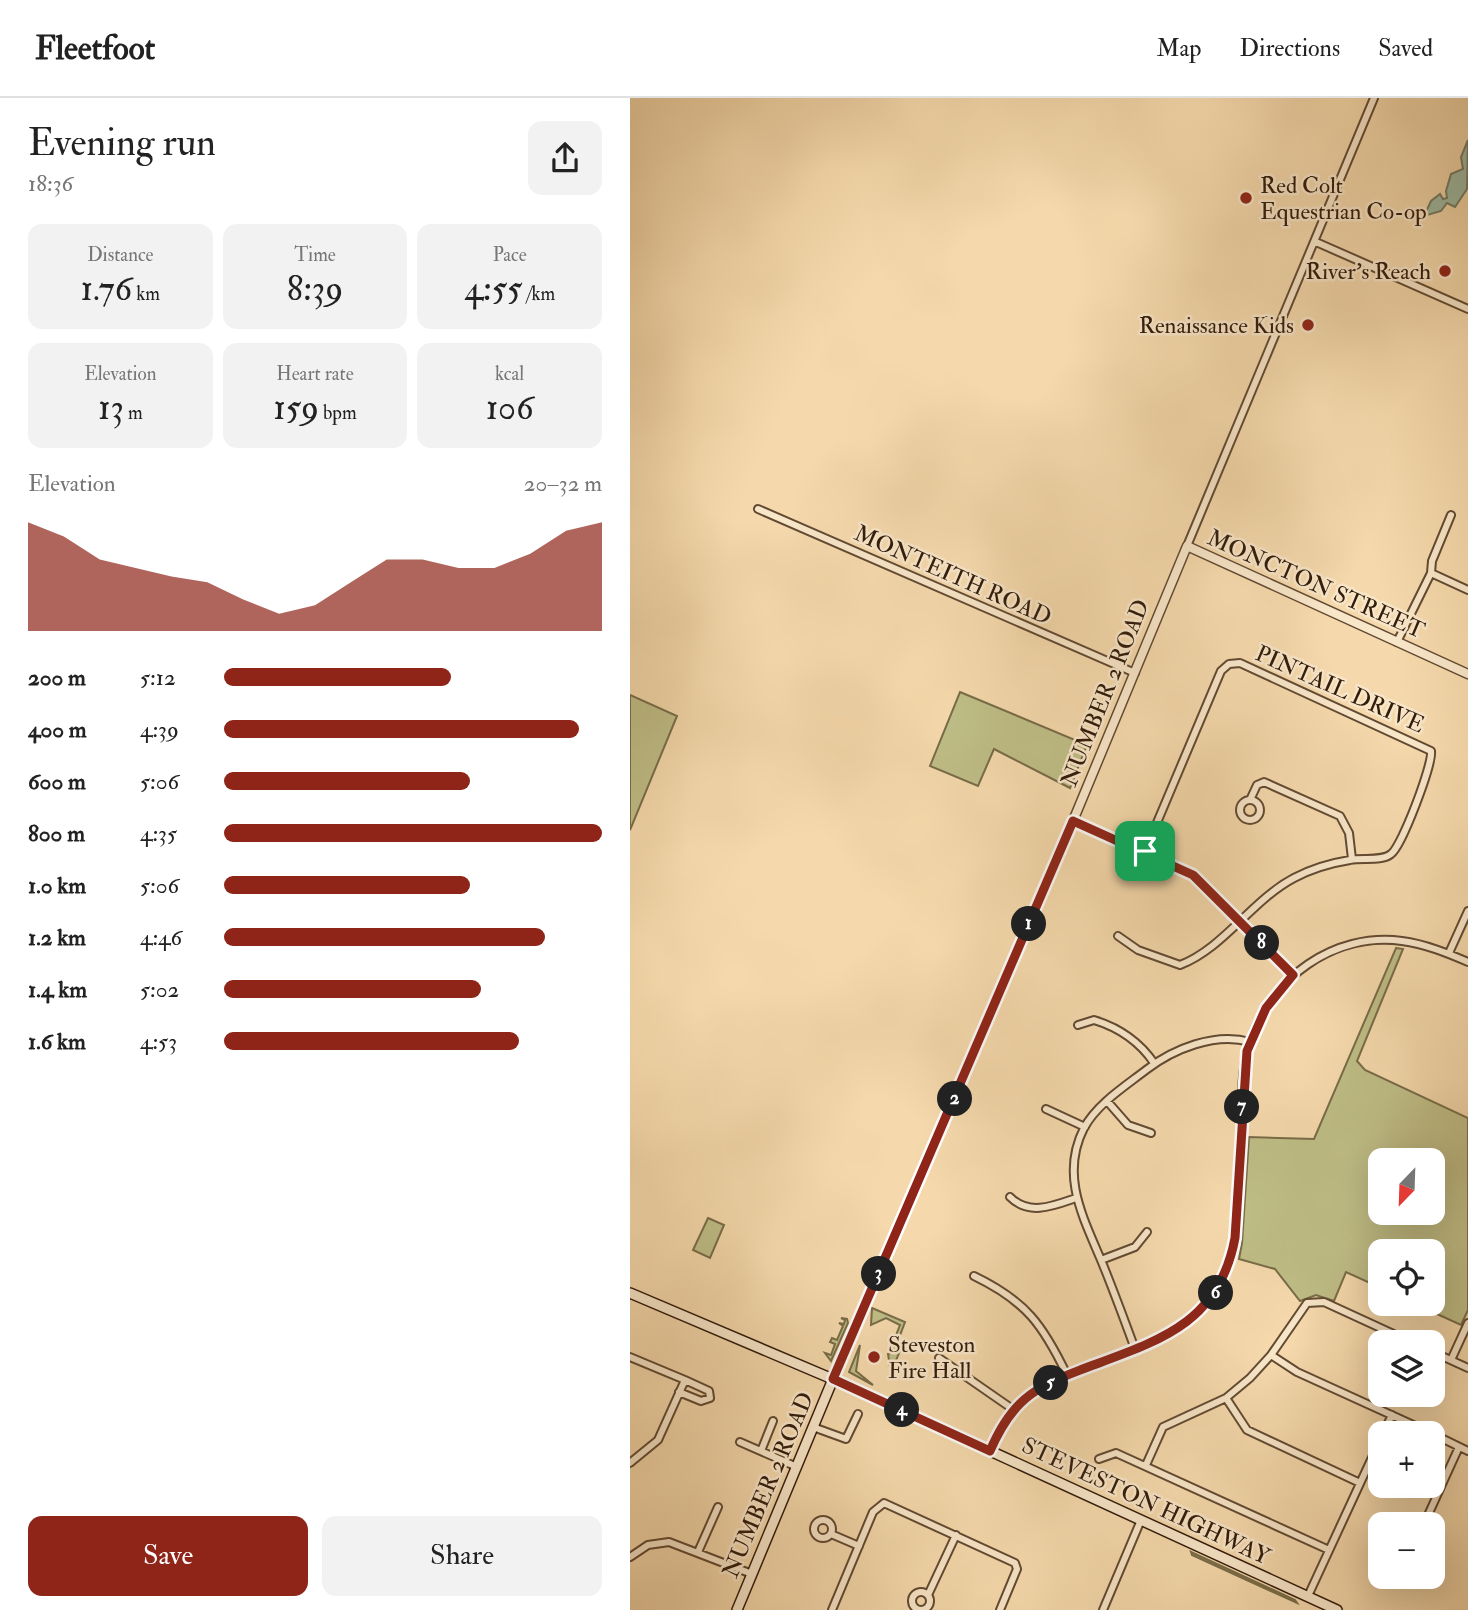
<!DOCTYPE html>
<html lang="en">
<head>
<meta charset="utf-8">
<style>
	body { margin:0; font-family:"IM FELL Double Pica",serif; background:#f2f2f2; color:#222; height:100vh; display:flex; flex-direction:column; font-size:26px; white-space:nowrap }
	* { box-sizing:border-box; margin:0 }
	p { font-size:23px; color:#767676 }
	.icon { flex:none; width:38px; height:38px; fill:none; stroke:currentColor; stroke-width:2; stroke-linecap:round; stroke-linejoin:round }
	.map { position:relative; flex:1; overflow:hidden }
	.details { display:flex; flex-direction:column; background:#fff; width:630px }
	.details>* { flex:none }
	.needle { width:46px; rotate:203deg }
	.tools { position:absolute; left:738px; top:1050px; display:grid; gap:14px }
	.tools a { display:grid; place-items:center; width:77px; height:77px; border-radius:14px; background:#fff; box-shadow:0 7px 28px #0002; font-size:35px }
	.pin { position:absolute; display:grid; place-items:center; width:60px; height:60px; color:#fff; margin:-30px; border-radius:14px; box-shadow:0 4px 10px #0006 }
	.km { position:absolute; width:35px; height:35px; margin:-18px; border-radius:50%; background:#222; color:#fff; font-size:19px; line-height:35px; text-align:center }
	.round { display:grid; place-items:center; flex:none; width:74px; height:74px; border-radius:14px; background:#f2f2f2 }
	.headline { display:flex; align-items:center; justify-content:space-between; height:119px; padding:0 28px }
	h1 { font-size:38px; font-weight:600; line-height:52px }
	.metrics { display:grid; grid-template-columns:repeat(3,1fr); gap:10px; height:119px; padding:7px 28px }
	.metrics div { display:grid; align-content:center; border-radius:14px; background:#f2f2f2; text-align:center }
	.metrics b { font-size:35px; font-weight:600 }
	.metrics small { font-size:19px; font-weight:400 }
	.metrics p { font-size:19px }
	.chart { height:196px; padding:14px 28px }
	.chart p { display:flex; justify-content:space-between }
	.chart svg { width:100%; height:126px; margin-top:7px; fill:#8f2418; opacity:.7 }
	.primary-button { display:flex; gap:14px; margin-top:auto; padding:14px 28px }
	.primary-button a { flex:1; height:80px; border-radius:14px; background:#8f2418; color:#fff; font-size:28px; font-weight:600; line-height:80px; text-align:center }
	.primary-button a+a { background:#f2f2f2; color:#222 }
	ul { padding:0 28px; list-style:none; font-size:23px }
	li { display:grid; grid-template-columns:112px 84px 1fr; align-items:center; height:52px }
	li i { height:18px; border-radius:9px; background:#8f2418 }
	header { display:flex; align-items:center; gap:42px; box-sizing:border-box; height:98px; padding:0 35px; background:#fff; border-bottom:2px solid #e0e0e0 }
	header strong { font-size:33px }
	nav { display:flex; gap:38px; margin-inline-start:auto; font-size:24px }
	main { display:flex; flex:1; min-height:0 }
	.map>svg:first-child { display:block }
</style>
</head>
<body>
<header>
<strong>Fleetfoot</strong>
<nav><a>Map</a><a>Directions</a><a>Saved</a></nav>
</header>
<main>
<section class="details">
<div class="headline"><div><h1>Evening run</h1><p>18:36</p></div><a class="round"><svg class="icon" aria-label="share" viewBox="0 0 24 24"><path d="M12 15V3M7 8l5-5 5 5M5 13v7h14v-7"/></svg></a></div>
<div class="metrics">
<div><p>Distance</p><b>1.76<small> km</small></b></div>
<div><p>Time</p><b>8:39</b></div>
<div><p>Pace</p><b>4:55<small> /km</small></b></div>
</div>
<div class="metrics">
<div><p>Elevation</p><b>13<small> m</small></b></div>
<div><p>Heart rate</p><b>159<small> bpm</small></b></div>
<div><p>kcal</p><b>106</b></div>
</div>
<div class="chart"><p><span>Elevation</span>20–32 m</p>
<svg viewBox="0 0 160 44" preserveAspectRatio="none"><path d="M0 44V6L10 11L20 19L30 22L40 25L50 27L60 33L70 38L80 35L90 27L100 19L110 19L120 22L130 22L140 17L150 9L160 6V44z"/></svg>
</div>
<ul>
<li><b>200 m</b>5:12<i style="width:60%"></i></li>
<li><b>400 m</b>4:39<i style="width:94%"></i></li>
<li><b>600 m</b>5:06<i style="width:65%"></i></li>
<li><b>800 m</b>4:35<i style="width:100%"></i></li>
<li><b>1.0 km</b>5:06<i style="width:65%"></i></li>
<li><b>1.2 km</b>4:46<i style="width:85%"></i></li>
<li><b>1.4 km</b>5:02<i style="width:68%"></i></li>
<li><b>1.6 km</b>4:53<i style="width:78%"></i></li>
</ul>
<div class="primary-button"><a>Save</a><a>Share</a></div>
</section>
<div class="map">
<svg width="838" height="1512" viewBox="0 0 838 1512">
	<rect width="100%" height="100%" fill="#f5d9ac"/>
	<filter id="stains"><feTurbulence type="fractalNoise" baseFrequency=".00286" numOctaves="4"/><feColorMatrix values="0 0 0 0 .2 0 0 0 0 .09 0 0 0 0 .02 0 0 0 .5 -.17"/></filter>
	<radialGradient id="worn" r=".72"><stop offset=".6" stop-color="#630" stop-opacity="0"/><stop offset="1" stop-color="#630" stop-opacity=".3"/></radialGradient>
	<!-- green -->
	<path fill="#bfbe87" stroke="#786c48" stroke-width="2" fill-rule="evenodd" d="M 330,594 L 457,647 L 440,690 L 364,651 L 348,688 L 300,668 Z
		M 0,597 L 47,618 L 0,732 Z
		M 766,850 L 773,851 L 727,963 L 735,972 L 838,1020 L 838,1212 L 831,1227 L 785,1206 L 803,1206 L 803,1153 L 751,1153 L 751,1190 L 716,1174 L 704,1203 L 686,1197 L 670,1203 L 645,1171 L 609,1161 L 612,1145 L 619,1039 L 684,1041 ZM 751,1062 L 803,1062 L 803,1115 L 751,1115 Z
		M 78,1120 L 94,1127 L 80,1160 L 63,1152 Z
		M 242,1210 L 275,1224 L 266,1248 L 271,1250 L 261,1275 L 258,1256 L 263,1254 L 261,1250 L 270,1227 L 256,1220 L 241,1227 Z
		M 211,1220 L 217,1221 L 218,1225 L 201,1263 L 195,1255 L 201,1257 L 205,1246 L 200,1244 L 202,1240 L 207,1242 L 213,1228 L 209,1225 L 214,1226 L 215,1222 Z
		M 230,1247 L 226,1273 L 243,1287 L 219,1274 Z
		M 561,1454 L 665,1502 L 667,1505 L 562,1457 Z"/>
	<!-- water -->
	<path fill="#9dbba4" stroke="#727b66" stroke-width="2" d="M 838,42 L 837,91 L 825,109 L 817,105 L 811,113 L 794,118 L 801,103 L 810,96 L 813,101 L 817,100 L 816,93 L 821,76 L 833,71 L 831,59 Z"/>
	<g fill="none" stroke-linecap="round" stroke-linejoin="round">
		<!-- minor casing -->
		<g stroke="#624a32" stroke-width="10">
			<path id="minor" d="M 686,144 L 838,211
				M 128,411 L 505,575
				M 557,448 L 744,0
				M 801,475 L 802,463 L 821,417
				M 801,475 L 838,492
				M 767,544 L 801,475
				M 620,702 L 627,687 L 634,684 L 710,718 L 719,735 L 722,761
				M610 712a10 10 0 1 1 20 0a10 10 0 1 1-20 0Z
				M 443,723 L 563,777 L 663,877
				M 488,838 L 508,852 L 550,867 C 594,850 622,802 664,780 C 681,771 701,765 720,762 C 732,759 751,764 761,756 C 772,748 803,666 801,653 L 610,565 L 599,566 L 591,573 L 515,753
				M 819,855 L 838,813
				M 448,927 L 464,922 C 490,930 509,943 524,965
				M 477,1003 L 498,1027 L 521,1035
				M 416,1011 L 455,1029
				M 380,1099 C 399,1118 423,1108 446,1100
				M 471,1162 L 505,1149 L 517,1134
				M 344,1178 C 396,1203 413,1227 437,1277
				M 505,1251 C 494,1221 483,1191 471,1162 C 453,1119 430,1077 454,1030 C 467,1006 494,989 516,972 C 543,951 585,934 620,944
				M 803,1254 L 838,1270
				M 641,1257 L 667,1274 L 801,1335
				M 0,1259 L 55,1282 L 28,1342 L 0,1365
				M 309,1260 L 384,1312
				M 821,1262 L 838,1225
				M 49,1294 L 71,1303 L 80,1300 L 79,1293 L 55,1282
				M 596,1300 L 617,1332 L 730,1385
				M 183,1329 L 216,1341 L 228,1316
				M 753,1335 L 762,1317
				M 803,1336 L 838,1353
				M 110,1344 L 167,1369
				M 131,1353 L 143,1323
				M 360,1353 C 369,1332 381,1311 400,1297 C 417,1284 438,1277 458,1269 C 533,1241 587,1228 605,1140 C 606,1103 609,1066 611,1028 C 612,1001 611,969 620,943 C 641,880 704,834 772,843 C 795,846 817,855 838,864
				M 469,1361 L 486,1355 L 699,1452
				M 516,1367 L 533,1329 L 596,1300 L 620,1280 L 641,1257 L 677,1205 L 694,1204 L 781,1244
				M184 1431a9 9 0 1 1 18 0a9 9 0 1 1-18 0Z
				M 794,1426 L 829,1349
				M 201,1436 L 229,1448
				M 68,1454 L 88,1409
				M 0,1459 L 18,1447 L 39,1444 L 122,1476
				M282 1503a9 9 0 1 1 18 0a9 9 0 1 1-18 0Z
				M 298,1497 L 326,1437
				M 678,1498 L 751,1340
				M 202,1512 L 243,1414 L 254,1405 L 385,1465 L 387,1471 L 370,1512
				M 473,1512 L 511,1422"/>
		</g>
		<!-- tertiary casing -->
		<g stroke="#624a32" stroke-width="11">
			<path id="tertiary" d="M 203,1281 L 443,723 L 557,448 L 838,576"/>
		</g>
		<!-- secondary casing -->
		<g stroke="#311b0a" stroke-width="12">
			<path id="secondary" d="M 0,1195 L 212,1285 L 707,1512
				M 107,1512 L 203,1281"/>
		</g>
		<!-- minor -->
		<use href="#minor" stroke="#f8e6c9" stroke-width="6"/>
		<!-- tertiary -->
		<use href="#tertiary" stroke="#f8e6c9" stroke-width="8"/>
		<!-- secondary -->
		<use href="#secondary" stroke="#f8e6c9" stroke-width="9"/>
	</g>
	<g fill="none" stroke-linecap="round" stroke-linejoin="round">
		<!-- route casing -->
		<g stroke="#fff" stroke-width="14">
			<path id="route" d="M 443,723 L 563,777 L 663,877 L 636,910 L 617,953 L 605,1140 C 589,1225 531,1242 458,1269 C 438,1277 417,1284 400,1297 C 381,1311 369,1332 360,1353 L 203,1281 Z"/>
		</g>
		<!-- route -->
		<use href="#route" stroke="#8f2418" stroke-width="9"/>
	</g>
	<!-- markers -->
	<g fill="#8f2418" stroke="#f8e6c9" stroke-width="2.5">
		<circle cx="616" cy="100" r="7"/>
		<circle cx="815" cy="173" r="7"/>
		<circle cx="678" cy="227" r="7"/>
		<circle cx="244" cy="1259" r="7"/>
	</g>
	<g text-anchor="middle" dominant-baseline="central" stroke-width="5" stroke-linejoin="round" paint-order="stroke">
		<!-- poi labels -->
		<g font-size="23" fill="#311b0a" stroke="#f8e6c9" text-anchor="start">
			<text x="630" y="87">Red Colt<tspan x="630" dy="26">Equestrian Co-op</tspan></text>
			<text x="801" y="173" text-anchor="end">River's Reach</text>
			<text x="664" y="227" text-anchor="end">Renaissance Kids</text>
			<text x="258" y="1246">Steveston<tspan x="258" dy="26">Fire Hall</tspan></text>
		</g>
		<!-- street labels -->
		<g font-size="23" fill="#311b0a" stroke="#f8e6c9">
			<text transform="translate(323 477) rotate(24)">MONTEITH ROAD</text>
			<text transform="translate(686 486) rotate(24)">MONCTON STREET</text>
			<text transform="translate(710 591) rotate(24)">PINTAIL DRIVE</text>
			<text transform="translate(475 595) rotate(-68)">NUMBER 2 ROAD</text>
			<text transform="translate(138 1387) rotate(-67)">NUMBER 2 ROAD</text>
			<text transform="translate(516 1403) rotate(25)">STEVESTON HIGHWAY</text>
		</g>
	</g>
	<rect width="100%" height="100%" filter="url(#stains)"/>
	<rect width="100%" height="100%" fill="url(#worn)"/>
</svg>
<div class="tools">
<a><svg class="needle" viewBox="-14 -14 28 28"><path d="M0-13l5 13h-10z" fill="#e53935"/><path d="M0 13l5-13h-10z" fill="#767676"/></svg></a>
<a><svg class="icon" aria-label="locate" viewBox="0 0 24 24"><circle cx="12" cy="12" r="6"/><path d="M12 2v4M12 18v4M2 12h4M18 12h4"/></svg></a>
<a><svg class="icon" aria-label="layers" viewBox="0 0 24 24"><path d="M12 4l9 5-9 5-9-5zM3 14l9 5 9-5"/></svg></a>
<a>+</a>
<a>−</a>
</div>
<div class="pin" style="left:515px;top:753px;background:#1e9e55"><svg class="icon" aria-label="arrive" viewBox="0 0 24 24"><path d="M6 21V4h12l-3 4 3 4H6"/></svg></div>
<b class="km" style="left:399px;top:826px">1</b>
<b class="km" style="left:325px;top:1001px">2</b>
<b class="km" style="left:249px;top:1176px">3</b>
<b class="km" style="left:272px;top:1312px">4</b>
<b class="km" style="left:421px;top:1285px">5</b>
<b class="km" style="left:586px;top:1195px">6</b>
<b class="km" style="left:612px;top:1009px">7</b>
<b class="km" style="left:632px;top:845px">8</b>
</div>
</main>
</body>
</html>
